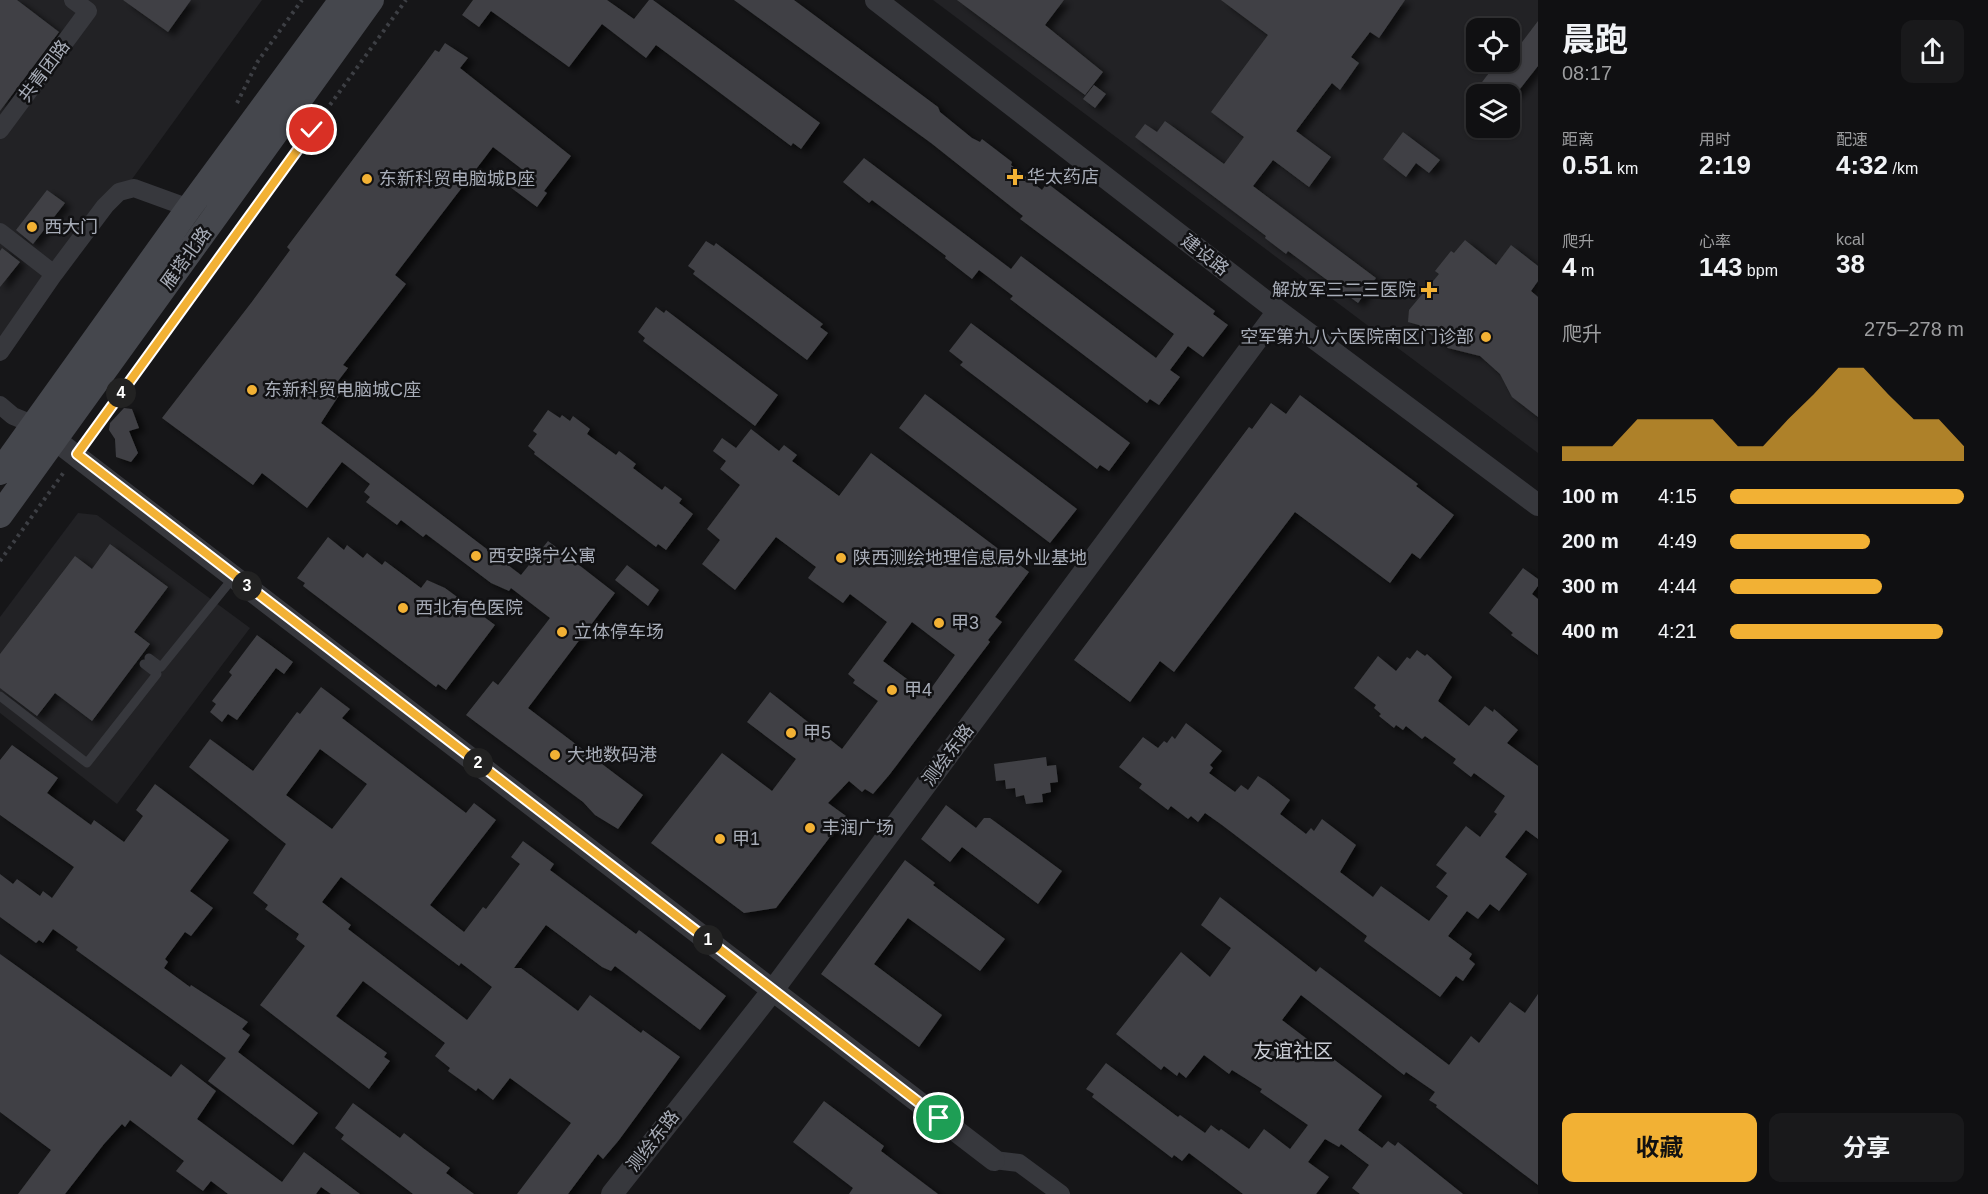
<!DOCTYPE html>
<html lang="zh">
<head>
<meta charset="utf-8">
<style>
	body { margin:0; font-family:Helvetica,"Noto Sans SC",sans-serif; background:#19191b; color:#f1f3f6; height:100vh; display:flex; flex-direction:column; font-size:22px; white-space:nowrap }
	* { box-sizing:border-box; margin:0 }
	p { font-size:20px; color:#9c9d9f }
	.icon { flex:none; width:33px; height:33px; fill:none; stroke:currentColor; stroke-width:2; stroke-linecap:round; stroke-linejoin:round }
	.map { position:relative; flex:1; overflow:hidden }
	.panel { display:flex; flex-direction:column; background:#101012; width:450px }
	.panel>* { flex:none }
	.fabs { position:absolute; left:1466px; top:18px; display:grid; gap:12px }
	.fabs a { display:grid; place-items:center; width:54px; height:54px; border-radius:12px; background:#101012; box-shadow:0 2px 4px #0004,0 0 0 2px #303032; font-size:30px }
	.pin { position:absolute; display:grid; place-items:center; width:51px; height:51px; color:#fff; margin:-26px; border:3px solid #fff; border-radius:50%; box-shadow:0 2px 6px #0007 }
	.km { position:absolute; width:30px; height:30px; margin:-15px; border-radius:50%; background:#222; color:#fff; font-size:16px; line-height:30px; text-align:center }
	.round { display:grid; place-items:center; flex:none; width:63px; height:63px; border-radius:12px; background:#19191b }
	.overview { display:flex; align-items:center; justify-content:space-between; height:102px; padding:0 24px }
	h1 { font-size:33px; font-weight:700; line-height:45px }
	.figures { display:grid; grid-template-columns:repeat(3,1fr); gap:9px; height:102px; padding:6px 24px }
	.figures div { display:grid; align-content:center }
	.figures b { font-size:26px; font-weight:700 }
	.figures small { font-size:16px; font-weight:400 }
	.figures p { font-size:16px }
	.chart { height:168px; padding:12px 24px }
	.chart p { display:flex; justify-content:space-between }
	.chart svg { width:100%; height:108px; margin-top:6px; fill:#f2b134; opacity:.7 }
	.action { display:flex; gap:12px; margin-top:auto; padding:12px 24px }
	.action a { flex:1; height:69px; border-radius:12px; background:#f2b134; color:#111; font-size:24px; font-weight:700; line-height:69px; text-align:center }
	.action a+a { background:#19191b; color:#f1f3f6 }
	ul { padding:0 24px; list-style:none; font-size:20px }
	li { display:grid; grid-template-columns:96px 72px 1fr; align-items:center; height:45px }
	li i { height:15px; border-radius:8px; background:#f2b134 }
	main { display:flex; flex:1; min-height:0 }
	.map>svg:first-child { display:block }
</style>
</head>
<body>
<main>
<div class="map">
<svg width="1538" height="1194" viewBox="0 0 1538 1194">
	<defs>
		<filter id="shadow"><feDropShadow dx="6" dy="4" stdDeviation="3" flood-color="#0009"/></filter>
	</defs>
	<rect width="100%" height="100%" fill="#161618"/>
	<!-- built -->
	<path fill="#222225" fill-rule="evenodd" d="M 0,0 L 262,0 L 0,361 Z
		M 933,0 L 1538,0 L 1538,453 ZM 1476,28 L 1509,28 L 1509,62 L 1476,62 ZM 1476,94 L 1509,94 L 1509,128 L 1476,128 Z
		M 78,513 L 97,515 L 250,628 L 117,804 L 0,713 L 0,617 Z"/>
	<!-- building -->
	<path fill="#404145" fill-rule="evenodd" filter="url(#shadow)" d="M 0,0 L 17,0 L 59,32 L 0,111 Z
		M 123,0 L 191,0 L 168,32 Z
		M 473,0 L 607,0 L 634,19 L 649,0 L 653,0 L 820,123 L 801,149 L 793,143 L 791,146 L 656,45 L 646,58 L 602,24 L 569,67 L 491,11 L 479,27 L 462,15 Z
		M 734,0 L 794,0 L 938,107 L 940,112 L 972,138 L 980,142 L 982,139 L 1012,162 L 1011,165 L 1042,190 L 1047,183 L 1215,311 L 1213,314 L 1228,325 L 1203,357 L 1188,346 L 1170,370 L 1180,377 L 1159,405 L 1150,399 L 1147,403 L 1010,299 L 1013,296 L 979,270 L 972,279 L 945,258 L 946,256 L 872,200 L 869,203 L 843,182 L 864,158 L 1011,269 L 1021,256 L 1156,358 L 1174,334 L 1020,219 L 1023,216 L 931,143 Z
		M 957,0 L 1064,0 L 1045,25 L 1103,72 L 1085,95 Z
		M 1221,0 L 1405,0 L 1379,38 L 1370,32 L 1351,57 L 1359,63 L 1340,90 L 1332,83 L 1296,131 L 1331,157 L 1309,187 L 1273,160 L 1253,186 L 1376,278 L 1358,303 L 1288,251 L 1286,254 L 1265,238 L 1266,236 L 1135,137 L 1145,124 L 1157,132 L 1165,121 L 1224,164 L 1244,137 L 1211,112 L 1268,35 Z
		M 1538,21 L 1538,66 L 1516,94 L 1473,94 L 1492,69 L 1498,74 Z
		M 445,43 L 468,58 L 460,68 L 571,156 L 544,191 L 547,193 L 537,207 L 510,187 L 523,170 L 493,147 L 395,275 L 406,284 L 343,365 L 348,368 L 338,381 L 345,386 L 321,423 L 521,575 L 548,541 L 615,593 L 528,708 L 643,795 L 618,829 L 595,815 L 583,802 L 466,715 L 493,681 L 498,685 L 550,618 L 511,588 L 509,591 L 491,583 L 426,534 L 423,537 L 401,520 L 397,525 L 366,502 L 370,497 L 364,492 L 370,484 L 342,462 L 307,508 L 262,473 L 253,485 L 162,418 L 251,303 L 290,250 L 287,247 L 424,65 L 435,50 L 439,52 Z
		M 1094,85 L 1106,94 L 1095,108 L 1083,99 Z
		M 1403,132 L 1440,160 L 1429,173 L 1416,163 L 1406,177 L 1383,159 Z
		M 47,190 L 65,203 L 33,244 L 16,230 Z
		M 1465,240 L 1496,265 L 1511,245 L 1538,266 L 1538,281 L 1531,291 L 1538,297 L 1538,417 L 1512,397 L 1500,374 L 1480,356 L 1448,348 L 1419,325 L 1408,322 L 1409,310 L 1439,274 L 1435,271 L 1451,251 L 1454,253 Z
		M 706,241 L 714,246 L 716,243 L 823,324 L 820,327 L 828,333 L 807,360 L 693,274 L 695,271 L 688,266 Z
		M 2,248 L 20,262 L 0,287 L 0,251 Z
		M 656,307 L 664,313 L 666,310 L 778,395 L 755,426 L 643,341 L 645,338 L 638,332 Z
		M 971,323 L 1130,443 L 1109,471 L 1100,465 L 1097,469 L 960,365 L 963,362 L 949,351 Z
		M 925,394 L 1077,509 L 1050,543 L 899,428 Z
		M 1300,395 L 1418,484 L 1416,486 L 1454,515 L 1420,559 L 1412,553 L 1390,583 L 1295,512 L 1174,672 L 1160,661 L 1130,702 L 1074,660 L 1249,427 L 1252,429 L 1271,403 L 1286,414 Z
		M 124,408 L 132,409 L 139,428 L 129,431 L 138,453 L 131,462 L 116,457 L 115,439 L 109,430 L 110,423 Z
		M 548,410 L 560,418 L 562,415 L 570,421 L 573,416 L 590,429 L 587,434 L 616,455 L 619,451 L 636,464 L 633,468 L 662,490 L 665,486 L 682,499 L 679,503 L 693,514 L 666,550 L 658,544 L 656,547 L 534,454 L 535,452 L 528,446 L 537,434 L 533,431 Z
		M 751,429 L 779,451 L 784,445 L 797,455 L 792,461 L 839,496 L 871,453 L 1029,572 L 995,617 L 1002,622 L 988,640 L 990,642 L 890,774 L 873,794 L 865,789 L 862,792 L 849,781 L 828,803 L 846,816 L 776,908 L 744,913 L 651,843 L 722,753 L 772,791 L 796,759 L 747,722 L 770,692 L 842,749 L 878,701 L 853,683 L 855,680 L 848,674 L 887,622 L 850,594 L 843,603 L 808,578 L 816,567 L 776,537 L 735,590 L 702,564 L 720,540 L 707,529 L 740,485 L 720,469 L 726,461 L 713,451 L 722,438 L 736,448 ZM 912,622 L 955,655 L 927,694 L 883,661 Z
		M 328,537 L 344,550 L 347,545 L 363,558 L 367,553 L 382,565 L 385,561 L 421,588 L 427,580 L 445,588 L 495,625 L 446,690 L 438,684 L 436,687 L 303,586 L 305,583 L 297,578 Z
		M 110,544 L 168,587 L 134,632 L 150,644 L 92,721 L 55,693 L 37,716 L 0,688 L 0,654 L 75,556 L 92,569 Z
		M 627,565 L 659,590 L 648,606 L 615,580 Z
		M 1523,568 L 1538,579 L 1538,586 L 1532,594 L 1538,599 L 1538,655 L 1511,635 L 1513,633 L 1489,613 Z
		M 257,635 L 293,662 L 284,674 L 276,668 L 237,720 L 228,714 L 222,722 L 210,712 L 216,704 L 212,701 L 232,675 L 229,672 Z
		M 1417,650 L 1425,656 L 1427,654 L 1452,677 L 1438,701 L 1469,726 L 1485,706 L 1493,712 L 1494,709 L 1518,730 L 1507,743 L 1538,766 L 1538,839 L 1526,830 L 1505,857 L 1527,874 L 1499,911 L 1490,904 L 1478,919 L 1467,911 L 1448,936 L 1472,954 L 1469,959 L 1475,964 L 1463,981 L 1456,976 L 1440,997 L 1364,941 L 1367,936 L 1222,825 L 1205,813 L 1198,822 L 1191,816 L 1188,819 L 1171,806 L 1168,810 L 1139,788 L 1142,784 L 1119,767 L 1143,737 L 1158,748 L 1164,741 L 1167,743 L 1172,736 L 1175,739 L 1186,723 L 1222,751 L 1210,765 L 1213,768 L 1209,773 L 1235,792 L 1241,785 L 1248,790 L 1258,776 L 1266,781 L 1290,800 L 1280,814 L 1306,834 L 1311,828 L 1314,831 L 1322,819 L 1356,845 L 1340,872 L 1373,897 L 1381,886 L 1429,921 L 1448,896 L 1436,887 L 1447,873 L 1436,865 L 1466,826 L 1480,837 L 1497,814 L 1494,812 L 1505,796 L 1474,773 L 1471,777 L 1453,763 L 1456,759 L 1425,736 L 1422,739 L 1406,726 L 1403,730 L 1396,725 L 1394,728 L 1379,716 L 1381,714 L 1374,708 L 1376,705 L 1354,688 L 1378,656 L 1396,671 L 1407,657 L 1410,659 Z
		M 321,687 L 350,709 L 342,718 L 466,813 L 474,803 L 496,820 L 430,905 L 441,914 L 464,932 L 483,907 L 486,909 L 520,864 L 511,857 L 523,841 L 554,864 L 550,870 L 636,934 L 639,930 L 726,996 L 700,1030 L 615,966 L 611,971 L 602,967 L 546,925 L 514,968 L 521,968 L 578,1011 L 590,995 L 641,1033 L 643,1030 L 680,1057 L 619,1140 L 603,1159 L 598,1154 L 568,1194 L 517,1194 L 571,1123 L 510,1078 L 493,1100 L 478,1088 L 476,1091 L 448,1071 L 450,1068 L 435,1056 L 445,1043 L 363,981 L 336,1016 L 387,1053 L 384,1057 L 390,1061 L 369,1089 L 260,1005 L 305,946 L 296,939 L 299,934 L 265,909 L 268,905 L 253,893 L 286,844 L 189,767 L 210,739 L 253,771 L 297,712 L 300,714 ZM 320,749 L 367,784 L 332,829 L 286,795 ZM 341,877 L 459,966 L 461,963 L 492,987 L 467,1020 L 348,929 L 351,925 L 322,902 Z
		M 12,745 L 58,778 L 47,793 L 91,825 L 94,820 L 124,842 L 143,816 L 136,810 L 155,784 L 229,840 L 190,891 L 213,908 L 191,936 L 185,932 L 165,959 L 168,962 L 164,968 L 190,987 L 191,985 L 248,1022 L 242,1029 L 250,1035 L 238,1052 L 318,1113 L 293,1145 L 208,1081 L 226,1058 L 76,950 L 78,947 L 53,929 L 43,943 L 39,940 L 36,943 L 0,917 L 0,874 L 13,884 L 17,879 L 40,896 L 43,891 L 52,898 L 74,867 L 0,815 L 0,760 Z
		M 1046,757 L 1047,766 L 1056,765 L 1058,782 L 1050,783 L 1051,792 L 1042,794 L 1043,802 L 1026,804 L 1024,795 L 1016,797 L 1015,788 L 1006,789 L 1005,780 L 996,781 L 994,764 Z
		M 946,805 L 976,828 L 984,818 L 990,818 L 1062,871 L 1038,904 L 962,847 L 950,862 L 921,839 Z
		M 905,860 L 935,883 L 933,885 L 1005,939 L 980,971 L 908,918 L 874,964 L 942,1015 L 919,1047 L 821,974 Z
		M 1220,897 L 1316,972 L 1320,967 L 1449,1065 L 1471,1036 L 1479,1043 L 1510,1002 L 1525,1013 L 1538,994 L 1538,1185 L 1436,1107 L 1437,1105 L 1429,1100 L 1435,1092 L 1406,1072 L 1404,1075 L 1301,995 L 1282,1020 L 1382,1096 L 1358,1130 L 1382,1148 L 1388,1141 L 1395,1146 L 1398,1142 L 1463,1194 L 1360,1194 L 1352,1188 L 1369,1165 L 1341,1144 L 1339,1147 L 1325,1139 L 1308,1162 L 1329,1177 L 1316,1194 L 1243,1194 L 1189,1153 L 1182,1161 L 1174,1155 L 1172,1158 L 1092,1097 L 1094,1094 L 1086,1089 L 1106,1063 L 1178,1117 L 1180,1115 L 1205,1133 L 1211,1125 L 1219,1131 L 1221,1129 L 1249,1149 L 1264,1129 L 1290,1149 L 1308,1125 L 1260,1092 L 1262,1089 L 1232,1070 L 1229,1074 L 1204,1055 L 1186,1078 L 1179,1072 L 1177,1076 L 1164,1066 L 1161,1070 L 1116,1034 L 1181,952 L 1210,977 L 1231,948 L 1201,925 Z
		M 0,954 L 171,1077 L 181,1064 L 216,1091 L 197,1119 L 282,1182 L 304,1152 L 360,1194 L 331,1194 L 321,1187 L 316,1194 L 228,1194 L 211,1181 L 203,1191 L 176,1171 L 184,1161 L 130,1120 L 125,1127 L 122,1124 L 104,1144 L 65,1194 L 18,1194 L 51,1150 L 0,1112 Z
		M 824,1101 L 884,1146 L 881,1151 L 938,1194 L 849,1194 L 853,1188 L 793,1142 Z
		M 353,1103 L 400,1138 L 404,1133 L 423,1148 L 450,1168 L 446,1173 L 474,1194 L 413,1194 L 341,1139 L 344,1135 L 335,1128 Z"/>
	<g fill="none" stroke-linecap="round" stroke-linejoin="round">
		<!-- path -->
		<path stroke="#3d3f44" stroke-width="4" stroke-dasharray="3 4.5" stroke-linecap="butt" d="M 237,103 L 258,61 L 302,0
			M 88,439 L 406,0
			M 0,561 L 64,472"/>
		<!-- service -->
		<path stroke="#37383d" stroke-width="9" d="M 149,658 L 161,667 L 233,578
			M 0,696 L 87,763 L 157,674 L 144,664"/>
		<!-- minor -->
		<path stroke="#37383d" stroke-width="18" d="M 0,130 L 88,11 L 73,0
			M 0,232 L 54,274
			M 0,352 L 54,274 L 105,206 L 119,192 L 134,188 L 189,208
			M 0,405 L 13,416 L 35,425
			M 994,1160 L 1019,1163 L 1061,1194"/>
		<!-- tertiary -->
		<path stroke="#37383d" stroke-width="22" d="M 876,0 L 1278,311 L 1538,505
			M 41,429 L 994,1160
			M 612,1194 L 773,990 L 1278,311"/>
		<!-- secondary -->
		<path stroke="#45474d" stroke-width="26" d="M 0,472 L 189,208 L 342,0
			M 0,515 L 371,0"/>
	</g>
	<g fill="none" stroke-linecap="round" stroke-linejoin="round">
		<!-- route casing -->
		<g stroke="#fff" stroke-width="12">
			<path id="route" d="M 312,130 L 77,454 L 939,1118"/>
		</g>
		<!-- route -->
		<use href="#route" stroke="#f2b134" stroke-width="8"/>
	</g>
	<!-- markers -->
	<g fill="#f2b134" stroke="#111113" stroke-width="2">
		<path d="M1012 168h6v6h6v6h-6v6h-6v-6h-6v-6h6z"/>
		<circle cx="367" cy="179" r="6"/>
		<circle cx="32" cy="227" r="6"/>
		<path d="M1426 281h6v6h6v6h-6v6h-6v-6h-6v-6h6z"/>
		<circle cx="1486" cy="337" r="6"/>
		<circle cx="252" cy="390" r="6"/>
		<circle cx="476" cy="556" r="6"/>
		<circle cx="841" cy="558" r="6"/>
		<circle cx="403" cy="608" r="6"/>
		<circle cx="939" cy="623" r="6"/>
		<circle cx="562" cy="632" r="6"/>
		<circle cx="892" cy="690" r="6"/>
		<circle cx="791" cy="733" r="6"/>
		<circle cx="555" cy="755" r="6"/>
		<circle cx="810" cy="828" r="6"/>
		<circle cx="720" cy="839" r="6"/>
	</g>
	<g text-anchor="middle" dominant-baseline="central" stroke-width="5" stroke-linejoin="round" paint-order="stroke">
		<!-- street labels -->
		<g font-size="18" fill="#a8adb8" stroke="#111113">
			<text transform="translate(44 71) rotate(-53)">共青团路</text>
			<text transform="translate(1205 255) rotate(38)">建设路</text>
			<text transform="translate(186 258) rotate(-54)">雁塔北路</text>
			<text transform="translate(948 755) rotate(-53)">测绘东路</text>
			<text transform="translate(653 1141) rotate(-52)">测绘东路</text>
		</g>
		<!-- poi labels -->
		<g font-size="18" fill="#a8adb8" stroke="#111113" text-anchor="start">
			<text x="1027" y="177">华太药店</text>
			<text x="379" y="179">东新科贸电脑城B座</text>
			<text x="44" y="227">西大门</text>
			<text x="1416" y="290" text-anchor="end">解放军三二三医院</text>
			<text x="1474" y="337" text-anchor="end">空军第九八六医院南区门诊部</text>
			<text x="264" y="390">东新科贸电脑城C座</text>
			<text x="488" y="556">西安晓宁公寓</text>
			<text x="853" y="558">陕西测绘地理信息局外业基地</text>
			<text x="415" y="608">西北有色医院</text>
			<text x="951" y="623">甲3</text>
			<text x="574" y="632">立体停车场</text>
			<text x="904" y="690">甲4</text>
			<text x="803" y="733">甲5</text>
			<text x="567" y="755">大地数码港</text>
			<text x="822" y="828">丰润广场</text>
			<text x="732" y="839">甲1</text>
		</g>
		<!-- neighbourhood labels -->
		<g font-size="20" fill="#c9ccd4" stroke="#111113">
			<text x="1293" y="1051">友谊社区</text>
		</g>
	</g>
</svg>
<div class="fabs">
<a><svg class="icon" aria-label="locate" viewBox="0 0 24 24"><circle cx="12" cy="12" r="6"/><path d="M12 2v4M12 18v4M2 12h4M18 12h4"/></svg></a>
<a><svg class="icon" aria-label="layers" viewBox="0 0 24 24"><path d="M12 4l9 5-9 5-9-5zM3 14l9 5 9-5"/></svg></a>
</div>
<div class="pin" style="left:939px;top:1118px;background:#1e9e55"><svg class="icon" aria-label="arrive" viewBox="0 0 24 24"><path d="M6 21V4h12l-3 4 3 4H6"/></svg></div>
<div class="pin" style="left:312px;top:130px;background:#d93025"><svg class="icon" aria-label="check" viewBox="0 0 24 24"><path d="M5 12l5 5 9-10"/></svg></div>
<b class="km" style="left:708px;top:940px">1</b>
<b class="km" style="left:478px;top:763px">2</b>
<b class="km" style="left:247px;top:586px">3</b>
<b class="km" style="left:121px;top:393px">4</b>
</div>
<section class="panel">
<div class="overview"><div><h1>晨跑</h1><p>08:17</p></div><a class="round"><svg class="icon" aria-label="share" viewBox="0 0 24 24"><path d="M12 15V3M7 8l5-5 5 5M5 13v7h14v-7"/></svg></a></div>
<div class="figures">
<div><p>距离</p><b>0.51<small> km</small></b></div>
<div><p>用时</p><b>2:19</b></div>
<div><p>配速</p><b>4:32<small> /km</small></b></div>
</div>
<div class="figures">
<div><p>爬升</p><b>4<small> m</small></b></div>
<div><p>心率</p><b>143<small> bpm</small></b></div>
<div><p>kcal</p><b>38</b></div>
</div>
<div class="chart"><p><span>爬升</span>275–278 m</p>
<svg viewBox="0 0 160 44" preserveAspectRatio="none"><path d="M0 44V38L10 38L20 38L30 27L40 27L50 27L60 27L70 38L80 38L90 27L100 17L110 6L120 6L130 17L140 27L150 27L160 38V44z"/></svg>
</div>
<ul>
<li><b>100 m</b>4:15<i style="width:100%"></i></li>
<li><b>200 m</b>4:49<i style="width:60%"></i></li>
<li><b>300 m</b>4:44<i style="width:65%"></i></li>
<li><b>400 m</b>4:21<i style="width:91%"></i></li>
</ul>
<div class="action"><a>收藏</a><a>分享</a></div>
</section>
</main>
</body>
</html>
